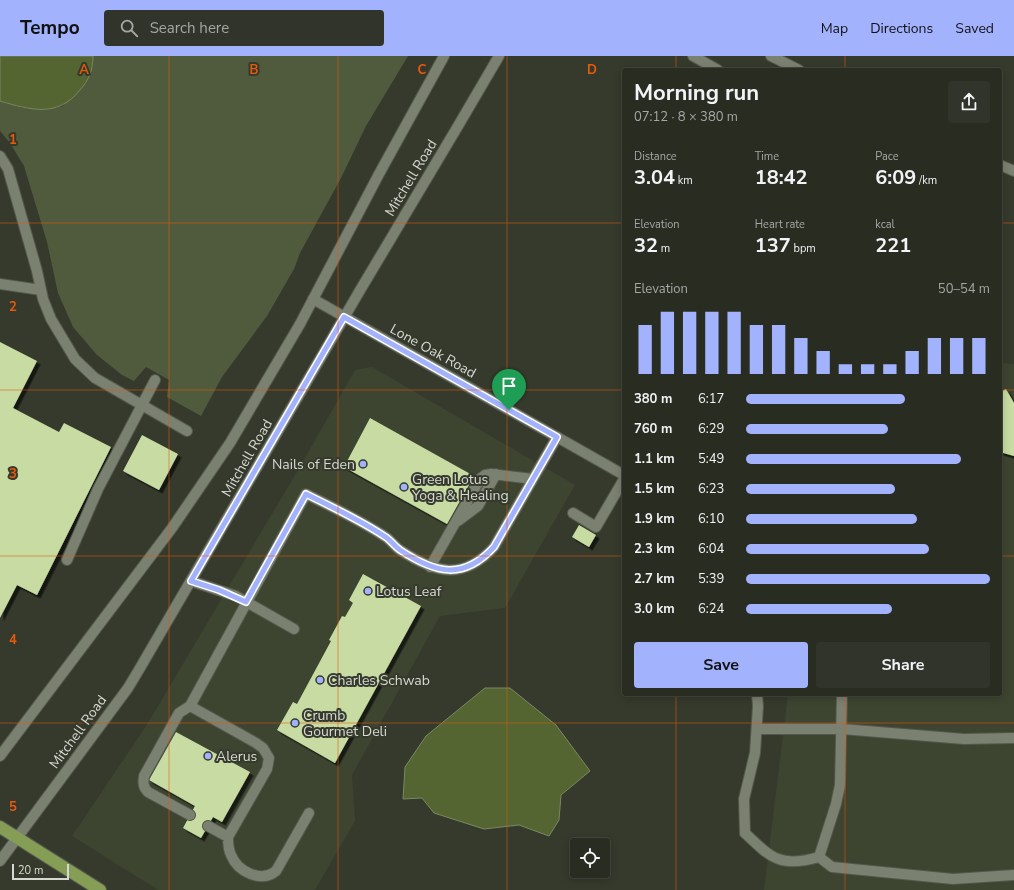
<!DOCTYPE html>
<html lang="en">
<head>
<meta charset="utf-8">
<style>
	body { margin:0; font-family:"Nunito Sans",sans-serif; background:#30342a; color:#f1f3f6; height:100vh; display:flex; flex-direction:column; font-size:15px; white-space:nowrap }
	* { box-sizing:border-box; margin:0 }
	p { font-size:13px; color:#a5a7a5 }
	.icon { flex:none; width:22px; height:22px; fill:none; stroke:currentColor; stroke-width:2; stroke-linecap:round; stroke-linejoin:round }
	.map { position:relative; flex:1; overflow:hidden }
	.panel { position:absolute; left:622px; top:12px; width:380px; height:628px; display:flex; flex-direction:column; background:#282c21; border-radius:4px; box-shadow:0 2px 10px #0003,0 0 0 1px #44483f }
	.panel>* { flex:none }
	.tools { position:absolute; left:570px; top:782px; display:grid; gap:8px }
	.tools a { display:grid; place-items:center; width:40px; height:40px; border-radius:4px; background:#282c21; box-shadow:0 2px 10px #0003,0 0 0 1px #44483f; font-size:20px }
	.scale { position:absolute; left:12px; bottom:10px; width:57px; box-sizing:border-box; padding-left:4px; border:2px solid #d6d9d1; border-top:0; font-size:11px; line-height:14px; white-space:nowrap; color:#d6d9d1; -webkit-text-stroke:3px #353a2c; paint-order:stroke }
	.pin { position:absolute; display:grid; place-items:center; width:34px; height:34px; color:#fff; margin:-41px -17px; border-radius:50% 50% 50% 0; rotate:-45deg; box-shadow:0 0 4px #0007 }
	.pin .icon { rotate:45deg }
	.round { display:grid; place-items:center; flex:none; width:42px; height:42px; border-radius:4px; background:#30342a }
	.overview { display:flex; align-items:center; justify-content:space-between; height:68px; padding:0 12px }
	h1 { font-size:22px; font-weight:700; line-height:30px }
	.stats { display:grid; grid-template-columns:repeat(3,1fr); gap:6px; height:68px; padding:4px 12px }
	.stats div { display:grid; align-content:center }
	.stats b { font-size:20px; font-weight:700 }
	.stats small { font-size:11px; font-weight:400 }
	.stats p { font-size:11px }
	.chart { height:112px; padding:8px 12px }
	.chart p { display:flex; justify-content:space-between }
	.chart svg { width:100%; height:72px; margin-top:4px; stroke:#a2b2fd; stroke-width:6 }
	.button { display:flex; gap:8px; margin-top:auto; padding:8px 12px }
	.button a { flex:1; height:46px; border-radius:4px; background:#a2b2fd; color:#111; font-size:16px; font-weight:700; line-height:46px; text-align:center }
	.button a+a { background:#30342a; color:#f1f3f6 }
	ul { padding:0 12px; list-style:none; font-size:13px }
	li { display:grid; grid-template-columns:64px 48px 1fr; align-items:center; height:30px }
	li i { height:10px; border-radius:5px; background:#a2b2fd }
	header { display:flex; align-items:center; gap:24px; box-sizing:border-box; height:56px; padding:0 20px; background:#a2b2fd; color:#111 }
	header strong { font-size:19px }
	nav { display:flex; gap:22px; margin-inline-start:auto; font-size:14px }
	.search { width:280px; height:36px; background:#30342a; display:flex; align-items:center; gap:10px; box-sizing:border-box; padding:0 14px; border-radius:4px; color:#a5a7a5; font-size:15px }
	.map>svg:first-child { display:block }
</style>
</head>
<body>
<header>
<strong>Tempo</strong>
<div class="search"><svg class="icon" aria-label="search" viewBox="0 0 24 24"><circle cx="10" cy="10" r="6"/><path d="M15 15l6 6"/></svg>Search here</div>
<nav><a>Map</a><a>Directions</a><a>Saved</a></nav>
</header>
<div class="map">
<svg width="1014" height="834" viewBox="0 0 1014 834">
	<defs>
		<filter id="shadow"><feDropShadow dx="3.5" dy="3.5" stdDeviation="0" flood-color="#0009"/></filter>
	</defs>
	<rect width="100%" height="100%" fill="#353a2c"/>
	<!-- built -->
	<path fill="#3d4430" d="M 1000,307 L 1014,308 L 1014,834 L 764,834 L 788,638 L 1000,638 Z
		M 372,311 L 575,429 L 505,552 L 440,560 L 352,719 L 355,765 L 315,834 L 158,834 L 72,780 L 146,670 L 298,414 L 355,314 Z"/>
	<!-- green -->
	<path fill="#505a3c" d="M 93,0 L 408,0 L 366,70 L 341,122 L 300,197 L 294,213 L 267,260 L 222,321 L 201,360 L 167,341 L 169,324 L 146,311 L 134,325 L 122,319 L 97,299 L 73,271 L 58,237 L 47,186 L 24,110 L 10,87 L 0,75 L 0,45 L 23,52 L 45,54 L 63,50 L 93,10 Z"/>
	<!-- water -->
	<path fill="#546532" stroke="#7b8862" d="M 0,0 L 93,0 C 93,14 89,24 80,34 C 58,62 30,54 0,45 Z
		M 485,632 L 510,632 L 556,669 L 590,715 L 561,739 L 559,764 L 549,780 L 519,769 L 484,773 L 434,757 L 422,742 L 403,743 L 405,711 L 426,680 Z"/>
	<!-- building -->
	<path fill="#c7dba3" filter="url(#shadow)" d="M 0,286 L 37,305 L 13,352 L 59,376 L 64,367 L 111,391 L 37,539 L 17,529 L 0,562 Z
		M 1006,333 L 1014,347 L 1014,400 L 1000,396 L 1000,336 Z
		M 370,362 L 474,420 L 447,468 L 344,411 Z
		M 142,379 L 178,398 L 159,434 L 123,415 Z
		M 579,469 L 596,479 L 589,491 L 572,481 Z
		M 363,518 L 421,550 L 335,707 L 277,674 L 293,646 L 297,648 L 331,585 L 329,584 L 342,560 L 345,561 L 353,547 L 349,544 Z
		M 176,676 L 250,716 L 222,766 L 213,761 L 201,782 L 183,772 L 195,750 L 149,724 Z"/>
	<g fill="none" stroke-linecap="round" stroke-linejoin="round">
		<!-- service casing -->
		<g stroke="#54584d" stroke-width="12">
			<path id="service" d="M 0,100 L 8,113 L 37,215 L 43,243 L 51,263 L 75,303 L 95,322 L 187,375
				M 0,228 L 41,234
				M 573,457 L 596,471 L 624,423
				M 458,465 L 478,450 L 496,418
				M 67,504 L 98,433 L 155,324
				M 430,511 L 480,423 L 485,419 L 491,418 L 533,423
				M 191,525 L 236,540 L 294,573
				M 757,673 L 842,673 L 964,683 L 1014,682
				M 309,757 L 276,815 C 261,827 238,816 231,799 C 228,793 228,787 228,781 L 267,713 L 269,702 L 263,692 L 256,687 L 190,650 L 306,438 C 332,451 360,464 384,480 C 390,483 394,490 400,494 C 435,517 463,525 494,491 L 557,381
				M 190,759 L 148,736 C 143,731 143,727 144,720 L 179,657 L 190,650
				M 208,770 L 228,781
				M 745,777 C 772,803 781,812 819,801 L 836,748 L 840,729 L 842,638
				M 819,801 L 832,811 L 953,823 L 1014,819"/>
		</g>
		<!-- minor casing -->
		<g stroke="#54584d" stroke-width="12">
			<path id="minor" d="M 313,243 L 624,419
				M 745,777 L 744,743 L 755,697 L 758,650 L 757,638"/>
		</g>
		<!-- tertiary casing -->
		<g stroke="#54584d" stroke-width="12">
			<path id="tertiary" d="M 693,0 L 718,14
				M 771,0 L 799,14
				M 1000,109 L 1014,115"/>
		</g>
		<!-- secondary casing -->
		<g stroke="#54584d" stroke-width="12">
			<path id="secondary" d="M 0,700 L 172,472 L 230,387 L 300,268 L 379,118 L 444,0
				M 0,805 L 128,632 L 140,612 L 359,236 L 458,70 L 499,0"/>
		</g>
		<!-- motorway casing -->
		<g stroke="#54584d" stroke-width="14">
			<path id="motorway" d="M 0,771 L 100,834"/>
		</g>
		<!-- service -->
		<use href="#service" stroke="#7b8171" stroke-width="10"/>
		<!-- minor -->
		<use href="#minor" stroke="#7b8171" stroke-width="10"/>
		<!-- tertiary -->
		<use href="#tertiary" stroke="#7b8171" stroke-width="10"/>
		<!-- secondary -->
		<use href="#secondary" stroke="#7b8171" stroke-width="10"/>
		<!-- motorway -->
		<use href="#motorway" stroke="#859d55" stroke-width="12"/>
	</g>
	<g fill="none" stroke-linecap="round" stroke-linejoin="round">
		<!-- route casing -->
		<g stroke="#fff" stroke-width="8">
			<path id="route" d="M 344,261 L 557,381 L 494,491 C 463,525 435,517 400,494 C 394,490 390,483 384,480 C 360,464 332,451 306,438 L 246,546 L 219,534 L 191,525 Z"/>
		</g>
		<!-- route -->
		<use href="#route" stroke="#a2b2fd" stroke-width="5"/>
	</g>
	<!-- grid -->
	<path fill="none" stroke="#e8590c" stroke-width="1" stroke-opacity="0.55" d="M 169,0 L 169,834M 338,0 L 338,834M 507,0 L 507,834M 676,0 L 676,14M 845,0 L 845,14M 0,167 L 624,167M 1000,167 L 1014,167M 0,334 L 624,334M 1000,334 L 1014,334M 0,500 L 624,500M 1000,500 L 1014,500M 676,638 L 676,834M 845,638 L 845,834M 0,667 L 1014,667"/>
	<!-- markers -->
	<g fill="#a2b2fd" stroke="#353a2c" stroke-width="1.5">
		<circle cx="363" cy="408" r="4"/>
		<circle cx="404" cy="431" r="4"/>
		<circle cx="368" cy="535" r="4"/>
		<circle cx="320" cy="624" r="4"/>
		<circle cx="295" cy="667" r="4"/>
		<circle cx="208" cy="700" r="4"/>
	</g>
	<g text-anchor="middle" dominant-baseline="central" stroke-width="4" stroke-linejoin="round" paint-order="stroke">
		<!-- street labels -->
		<g font-size="14" fill="#d6d9d1" stroke="#353a2c">
			<text transform="translate(411 122) rotate(-59)">Mitchell Road</text>
			<text transform="translate(433 295) rotate(29)">Lone Oak Road</text>
			<text transform="translate(247 402) rotate(-60)">Mitchell Road</text>
			<text transform="translate(78 676) rotate(-54)">Mitchell Road</text>
		</g>
		<!-- poi labels -->
		<g font-size="14" fill="#d6d9d1" stroke="#353a2c" text-anchor="start">
			<text x="355" y="408" text-anchor="end">Nails of Eden</text>
			<text x="412" y="423">Green Lotus<tspan x="412" dy="16">Yoga &amp; Healing</tspan></text>
			<text x="376" y="535">Lotus Leaf</text>
			<text x="328" y="624">Charles Schwab</text>
			<text x="303" y="659">Crumb<tspan x="303" dy="16">Gourmet Deli</tspan></text>
			<text x="216" y="700">Alerus</text>
		</g>
	</g>
	<g font-size="13" text-anchor="middle" font-weight="bold" fill="#e8590c" stroke="#353a2c" stroke-width="4" stroke-linejoin="round" paint-order="stroke">
		<text x="84" y="18">A</text>
		<text x="254" y="18">B</text>
		<text x="422" y="18">C</text>
		<text x="592" y="18">D</text>
		<text x="13" y="88">1</text>
		<text x="13" y="255">2</text>
		<text x="13" y="422">3</text>
		<text x="13" y="588">4</text>
		<text x="13" y="755">5</text>
	</g>
</svg>
<div class="tools">
<a><svg class="icon" aria-label="locate" viewBox="0 0 24 24"><circle cx="12" cy="12" r="6"/><path d="M12 2v4M12 18v4M2 12h4M18 12h4"/></svg></a>
</div>
<div class="scale">20 m</div>
<div class="pin" style="left:509px;top:354px;background:#1e9e55"><svg class="icon" aria-label="arrive" viewBox="0 0 24 24"><path d="M6 21V4h12l-3 4 3 4H6"/></svg></div>
<section class="panel">
<div class="overview"><div><h1>Morning run</h1><p>07:12 · 8 × 380 m</p></div><a class="round"><svg class="icon" aria-label="share" viewBox="0 0 24 24"><path d="M12 15V3M7 8l5-5 5 5M5 13v7h14v-7"/></svg></a></div>
<div class="stats">
<div><p>Distance</p><b>3.04<small> km</small></b></div>
<div><p>Time</p><b>18:42</b></div>
<div><p>Pace</p><b>6:09<small> /km</small></b></div>
</div>
<div class="stats">
<div><p>Elevation</p><b>32<small> m</small></b></div>
<div><p>Heart rate</p><b>137<small> bpm</small></b></div>
<div><p>kcal</p><b>221</b></div>
</div>
<div class="chart"><p><span>Elevation</span>50–54 m</p>
<svg viewBox="0 0 160 44" preserveAspectRatio="none"><path d="M5 44V14M15 44V6M25 44V6M35 44V6M45 44V6M55 44V14M65 44V14M75 44V22M85 44V30M95 44V38M105 44V38M115 44V38M125 44V30M135 44V22M145 44V22M155 44V22"/></svg>
</div>
<ul>
<li><b>380 m</b>6:17<i style="width:65%"></i></li>
<li><b>760 m</b>6:29<i style="width:58%"></i></li>
<li><b>1.1 km</b>5:49<i style="width:88%"></i></li>
<li><b>1.5 km</b>6:23<i style="width:61%"></i></li>
<li><b>1.9 km</b>6:10<i style="width:70%"></i></li>
<li><b>2.3 km</b>6:04<i style="width:75%"></i></li>
<li><b>2.7 km</b>5:39<i style="width:100%"></i></li>
<li><b>3.0 km</b>6:24<i style="width:60%"></i></li>
</ul>
<div class="button"><a>Save</a><a>Share</a></div>
</section>
</div>
</body>
</html>
